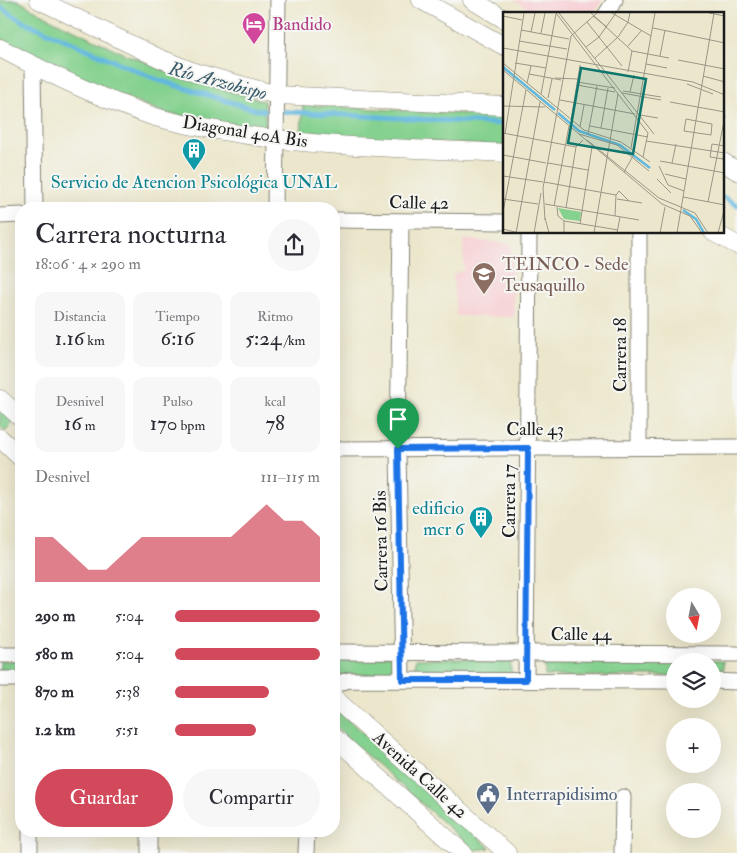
<!DOCTYPE html>
<html lang="es">
<head>
<meta charset="utf-8">
<style>
	body { margin:0; font-family:"IM FELL Double Pica",serif; background:#f7f7f7; color:#2b2b33; height:100vh; display:flex; flex-direction:column; font-size:19px; white-space:nowrap }
	* { box-sizing:border-box; margin:0 }
	p { font-size:16px; color:#7c7c81 }
	.icon { flex:none; width:28px; height:28px; fill:none; stroke:currentColor; stroke-width:2; stroke-linecap:round; stroke-linejoin:round }
	.map { position:relative; flex:1; overflow:hidden }
	.drawer { position:absolute; left:15px; top:202px; width:325px; height:635px; display:flex; flex-direction:column; background:#fff; border-radius:20px; box-shadow:0 5px 20px #0002 }
	.drawer>* { flex:none }
	.needle { width:32px; rotate:170deg }
	.tools { position:absolute; left:666px; top:588px; display:grid; gap:10px }
	.tools a { display:grid; place-items:center; width:55px; height:55px; border-radius:50%; background:#fff; box-shadow:0 5px 20px #0002; font-size:25px }
	.pin { position:absolute; display:grid; place-items:center; width:42px; height:42px; color:#fff; margin:-51px -21px; border-radius:50% 50% 50% 0; rotate:-45deg; box-shadow:0 0 5px #0007 }
	.pin .icon { rotate:45deg }
	.round { display:grid; place-items:center; flex:none; width:52px; height:52px; border-radius:26px; background:#f7f7f7 }
	.head { display:flex; align-items:center; justify-content:space-between; height:85px; padding:0 20px }
	h1 { font-size:28px; font-weight:600; line-height:38px }
	.stats { display:grid; grid-template-columns:repeat(3,1fr); gap:8px; height:85px; padding:5px 20px }
	.stats div { display:grid; align-content:center; border-radius:12px; background:#f7f7f7; text-align:center }
	.stats b { font-size:21px; font-weight:600 }
	.stats small { font-size:14px; font-weight:400 }
	.stats p { font-size:14px }
	.chart { height:140px; padding:10px 20px }
	.chart p { display:flex; justify-content:space-between }
	.chart svg { width:100%; height:90px; margin-top:5px; fill:#d1495b; opacity:.7 }
	.button { display:flex; gap:10px; margin-top:auto; padding:10px 20px }
	.button a { flex:1; height:58px; border-radius:30px; background:#d1495b; color:#fff; font-size:20px; font-weight:600; line-height:58px; text-align:center }
	.button a+a { background:#f7f7f7; color:#2b2b33 }
	ul { padding:0 20px; list-style:none; font-size:16px }
	li { display:grid; grid-template-columns:80px 60px 1fr; align-items:center; height:38px }
	li i { height:12px; border-radius:6px; background:#d1495b }
	.map>svg:first-child { display:block }
</style>
</head>
<body>
<div class="map">
<svg width="737" height="853" viewBox="0 0 737 853">
	<rect width="100%" height="100%" fill="#f6f6f2"/>
	<filter id="ink" filterUnits="userSpaceOnUse"><feTurbulence type="fractalNoise" baseFrequency=".02" numOctaves="2"/><feDisplacementMap in="SourceGraphic" scale="10" xChannelSelector="R" yChannelSelector="G"/><feConvolveMatrix kernelMatrix="1 2 1 2 8 2 1 2 1" color-interpolation-filters="sRGB"/></filter>
	<filter id="wash" filterUnits="userSpaceOnUse"><feTurbulence type="fractalNoise" baseFrequency=".0096" numOctaves="4" result="noise"/><feDisplacementMap in="SourceGraphic" scale="20" xChannelSelector="R" yChannelSelector="G"/><feGaussianBlur stdDeviation="1.12" result="paint"/><feColorMatrix in="noise" values="0 0 0 0 0 0 0 0 0 0 0 0 0 0 0 0 0 1.4 0 .05"/><feComposite in="paint" operator="in"/></filter>
	<g filter="url(#wash)">
		<rect width="100%" height="100%" fill="#ece7cc"/>
		<!-- built -->
		<path fill="#f7cfd3" d="M 514,0 L 602,0 L 593,14 L 536,14 Z
			M 463,239 L 511,244 L 514,317 L 456,316 L 453,274 L 464,270 Z"/>
		<!-- green -->
		<path fill="#85d18f" stroke="#507656" d="M 0,0 L 17,0 L 55,21 L 125,54 L 190,80 L 264,101 L 266,130 L 165,113 L 87,82 L 0,39 Z
			M 303,105 L 504,116 L 504,146 L 301,135 Z
			M 0,406 L 15,420 L 5,431 L 0,426 Z
			M 395,656 L 396,674 L 334,675 L 334,657 Z
			M 415,659 L 511,659 L 511,677 L 415,677 Z
			M 0,661 L 21,661 L 21,672 L 0,671 Z
			M 545,661 L 723,661 L 723,676 L 713,676 L 712,661 L 675,661 L 675,676 L 545,676 Z
			M 334,707 L 490,848 L 474,850 L 334,726 Z"/>
		<g fill="none" stroke-linecap="round" stroke-linejoin="round">
			<!-- stream -->
			<path stroke="#62b8df" stroke-width="5" d="M 0,7 L 22,21 L 158,80 L 257,110 L 504,124
				M 723,197 L 737,205"/>
		</g>
	</g>
	<g filter="url(#ink)">
		<g fill="none" stroke-linecap="round" stroke-linejoin="round">
			<!-- minor casing -->
			<g stroke="#848274" stroke-width="17">
				<path id="minor" d="M 606,14 L 615,0
					M 33,66 L 35,209
					M 275,209 L 278,0
					M 0,216 L 21,215
					M 334,220 L 504,222
					M 401,221 L 398,449 L 402,680
					M 639,232 L 639,447
					M 334,449 L 737,447
					M 334,652 L 737,654
					M 0,655 L 21,655
					M 0,679 L 21,679
					M 526,680 L 529,232
					M 712,681 L 737,682
					M 334,689 L 339,683 L 349,680 L 675,681
					M 30,853 L 30,831
					M 149,853 L 149,831
					M 306,853 L 307,831
					M 622,853 L 623,797"/>
			</g>
			<!-- tertiary casing -->
			<g stroke="#848274" stroke-width="19">
				<path id="tertiary" d="M 39,0 L 159,58 L 197,73 L 277,95 L 504,106
					M 421,0 L 504,46
					M 472,0 L 504,19
					M 0,48 C 49,74 100,98 152,116 C 174,123 199,127 222,131 C 315,148 410,148 504,153
					M 723,162 L 737,171
					M 713,232 L 737,245
					M 0,399 L 21,418
					M 0,438 L 21,458
					M 334,698 L 507,853
					M 334,737 L 463,853"/>
			</g>
			<!-- minor -->
			<use href="#minor" stroke="#fff" stroke-width="15"/>
			<!-- tertiary -->
			<use href="#tertiary" stroke="#fff" stroke-width="18"/>
		</g>
	</g>
	<g fill="none" stroke-linecap="round" stroke-linejoin="round" filter="url(#ink)">
		<!-- route casing -->
		<g stroke="#fff" stroke-width="10">
			<path id="route" d="M 528,448 L 526,680 L 402,680 L 398,449 Z"/>
		</g>
		<!-- route -->
		<use href="#route" stroke="#1a73e8" stroke-width="6"/>
	</g>
	<!-- icons -->
	<defs>
		<g id="hotel-pin" transform="scale(1.25)"><path d="M0 17L-7.5 6A9.5 9.5 0 1 1 7.5 6Z" fill="#d1479c" stroke="#f6f6f2"/><path d="M-6-4.5h1.5V1H6V5H4.5V3h-9V5H-6ZM-4 0a1.8 1.8 0 1 1 3.6 0ZM.5 0V-2.5h3Q6-2.5 6 0Z" fill="#fff"/></g>
		<g id="building-pin" transform="scale(1.25)"><path d="M0 17L-7.5 6A9.5 9.5 0 1 1 7.5 6Z" fill="#0f9aa8" stroke="#f6f6f2"/><path d="M-4-6H4V6H1V3H-1V6H-4ZM-2.5-4.3h1.7v1.8h-1.7ZM.8-4.3h1.7v1.8H.8ZM-2.5-1h1.7V.8h-1.7ZM.8-1h1.7V.8H.8Z" fill="#fff"/></g>
		<g id="university-pin" transform="scale(1.25)"><path d="M0 17L-7.5 6A9.5 9.5 0 1 1 7.5 6Z" fill="#8d6e63" stroke="#f6f6f2"/><path d="M0-5L7-2L0 1L-7-2ZM-4 1L0 2.5L4 1V4Q0 6-4 4Z" fill="#fff"/></g>
		<g id="civic-pin" transform="scale(1.25)"><path d="M0 17L-7.5 6A9.5 9.5 0 1 1 7.5 6Z" fill="#5c6f8a" stroke="#f6f6f2"/><path d="M-.6-6.5H3V-4.5H.6V-3L4-1V1h2V6H-6V1h2V-1L-.6-3ZM-1.2 2.5V6h2.4V2.5Z" fill="#fff"/></g>
	</defs>
	<g fill-rule="evenodd">
		<use href="#hotel-pin" x="254" y="24"/>
		<use href="#building-pin" x="194" y="150"/>
		<use href="#university-pin" x="484" y="274"/>
		<use href="#building-pin" x="481" y="518"/>
		<use href="#civic-pin" x="488" y="794"/>
	</g>
	<g text-anchor="middle" dominant-baseline="central" stroke-width="4" stroke-linejoin="round" paint-order="stroke">
		<!-- hotel labels -->
		<g font-size="18" fill="#b23c85" stroke="#f6f6f2" text-anchor="start">
			<text x="272" y="24">Bandido</text>
		</g>
		<!-- street labels -->
		<g font-size="18" fill="#1c1c1c" stroke="#f6f6f2">
			<text transform="translate(245 132) rotate(9)">Diagonal 40A Bis</text>
			<text transform="translate(419 203) rotate(1)">Calle 42</text>
			<text transform="translate(620 355) rotate(-90)">Carrera 18</text>
			<text x="535" y="429">Calle 43</text>
			<text transform="translate(509 501) rotate(-90)">Carrera 17</text>
			<text transform="translate(381 541) rotate(-91)">Carrera 16 Bis</text>
			<text x="581" y="634">Calle 44</text>
			<text transform="translate(420 775) rotate(42)">Avenida Calle 42</text>
		</g>
		<!-- culture labels -->
		<g font-size="18" fill="#0d838f" stroke="#f6f6f2">
			<text x="194" y="182">Servicio de Atencion Psicológica UNAL</text>
			<text x="464" y="508" text-anchor="end">edificio<tspan x="464" dy="21">mcr 6</tspan></text>
		</g>
		<!-- education labels -->
		<g font-size="18" fill="#785e54" stroke="#f6f6f2" text-anchor="start">
			<text x="502" y="264">TEINCO - Sede<tspan x="502" dy="21">Teusaquillo</tspan></text>
		</g>
		<!-- service labels -->
		<g font-size="18" fill="#4e5e75" stroke="#f6f6f2" text-anchor="start">
			<text x="506" y="794">Interrapidisimo</text>
		</g>
		<!-- water labels -->
		<g font-size="19" font-style="italic" fill="#385a6a" stroke="#f6f6f2">
			<text transform="translate(218 81) rotate(15)">Río Arzobispo</text>
		</g>
	</g>
	<!-- overview -->
	<g transform="translate(503 12)">
		<rect width="221" height="221" fill="#ece7cc"/>
		<path d="M 55,196 L 78,200 L 77,209 L 61,207 Z" fill="#85d18f"/>
		<path fill="none" stroke="#62b8df" stroke-width="2.5" d="M 0,55 L 52,98M 55,101 L 76,119 L 117,133 L 147,156M 180,198 L 193,207 L 201,221"/>
		<path fill="none" stroke="#999686" stroke-width="1" d="M 53,1 L 145,121M 56,1 L 151,122M 88,1 L 129,39M 109,1 L 148,24M 206,1 L 222,4M 0,4 L 19,8M 90,4 L 104,15M 84,10 L 119,54M 150,16 L 222,31M 18,18 L 66,27M 28,20 L 32,1M 38,21 L 42,1M 16,29 L 64,37M 125,34 L 139,18M 83,35 L 96,25 L 113,1M 0,36 L 190,70 L 222,83M 129,39 L 166,46M 157,44 L 162,18M 92,46 L 115,25 L 125,10 L 127,1M 175,48 L 222,57M 0,51 L 81,118 L 118,130 L 147,150M 12,51 L 43,56M 143,52 L 164,56M 0,58 L 159,192 L 187,204 L 199,221M 125,60 L 129,39M 26,62 L 58,68M 200,64 L 222,70M 52,66 L 75,67M 74,70 L 112,76M 24,71 L 28,54M 184,72 L 210,82M 74,73 L 112,80M 120,79 L 158,85M 127,80 L 131,63M 119,81 L 158,88M 38,82 L 53,2M 45,86 L 49,67M 57,88 L 132,102M 167,90 L 222,100M 0,94 L 42,95M 137,103 L 155,106M 183,107 L 209,112 L 208,123 L 181,119 ZM 68,108 L 77,53M 87,114 L 145,125M 77,115 L 81,93M 98,116 L 105,76M 0,121 L 73,135M 2,122 L 21,1M 76,122 L 114,133 L 146,159M 85,122 L 94,74M 84,128 L 156,186 L 192,201 L 205,221M 143,129 L 222,141M 128,136 L 152,1M 221,141 L 220,147 L 207,145 L 209,132 L 222,134M 0,143 L 43,151M 140,145 L 145,121M 157,149 L 222,161M 45,151 L 85,158M 169,151 L 173,132M 156,154 L 165,173 L 181,179M 121,160 L 130,144M 162,162 L 183,167M 0,164 L 40,170M 154,167 L 168,181M 41,170 L 113,183M 113,183 L 116,179 L 126,189M 180,185 L 222,193M 0,187 L 35,192M 114,187 L 139,191M 205,190 L 222,104M 42,192 L 136,208M 51,194 L 66,114M 54,195 L 55,204 L 61,209 L 61,221M 63,196 L 73,135 L 80,128M 0,200 L 23,78M 112,204 L 113,183M 42,206 L 46,221M 42,208 L 40,176 L 68,24 L 94,1M 61,209 L 115,218M 77,212 L 89,135M 0,217 L 16,221M 13,221 L 37,90M 31,221 L 38,181M 91,221 L 115,82M 114,221 L 117,205M 157,221 L 162,195M 174,221 L 211,1M 215,221 L 222,195"/>
		<path fill="#0f766e" fill-opacity="0.15" stroke="#0f766e" stroke-width="2.5" d="M 78,56 L 143,67 L 130,142 L 65,131 Z"/>
		<rect width="221" height="221" fill="none" stroke="#1c1c1c" stroke-width="2.5"/>
	</g>
</svg>
<div class="tools">
<a><svg class="needle" viewBox="-14 -14 28 28"><path d="M0-13l5 13h-10z" fill="#e53935"/><path d="M0 13l5-13h-10z" fill="#7c7c81"/></svg></a>
<a><svg class="icon" aria-label="layers" viewBox="0 0 24 24"><path d="M12 4l9 5-9 5-9-5zM3 14l9 5 9-5"/></svg></a>
<a>+</a>
<a>−</a>
</div>
<div class="pin" style="left:398px;top:449px;background:#1e9e55"><svg class="icon" aria-label="arrive" viewBox="0 0 24 24"><path d="M6 21V4h12l-3 4 3 4H6"/></svg></div>
<section class="drawer">
<div class="head"><div><h1>Carrera nocturna</h1><p>18:06 · 4 × 290 m</p></div><a class="round"><svg class="icon" aria-label="share" viewBox="0 0 24 24"><path d="M12 15V3M7 8l5-5 5 5M5 13v7h14v-7"/></svg></a></div>
<div class="stats">
<div><p>Distancia</p><b>1.16<small> km</small></b></div>
<div><p>Tiempo</p><b>6:16</b></div>
<div><p>Ritmo</p><b>5:24<small> /km</small></b></div>
</div>
<div class="stats">
<div><p>Desnivel</p><b>16<small> m</small></b></div>
<div><p>Pulso</p><b>170<small> bpm</small></b></div>
<div><p>kcal</p><b>78</b></div>
</div>
<div class="chart"><p><span>Desnivel</span>111–115 m</p>
<svg viewBox="0 0 160 44" preserveAspectRatio="none"><path d="M0 44V22L10 22L20 30L30 38L40 38L50 30L60 22L70 22L80 22L90 22L100 22L110 22L120 14L130 6L140 14L150 14L160 22V44z"/></svg>
</div>
<ul>
<li><b>290 m</b>5:04<i style="width:100%"></i></li>
<li><b>580 m</b>5:04<i style="width:100%"></i></li>
<li><b>870 m</b>5:38<i style="width:65%"></i></li>
<li><b>1.2 km</b>5:51<i style="width:56%"></i></li>
</ul>
<div class="button"><a>Guardar</a><a>Compartir</a></div>
</section>
</div>
</body>
</html>
